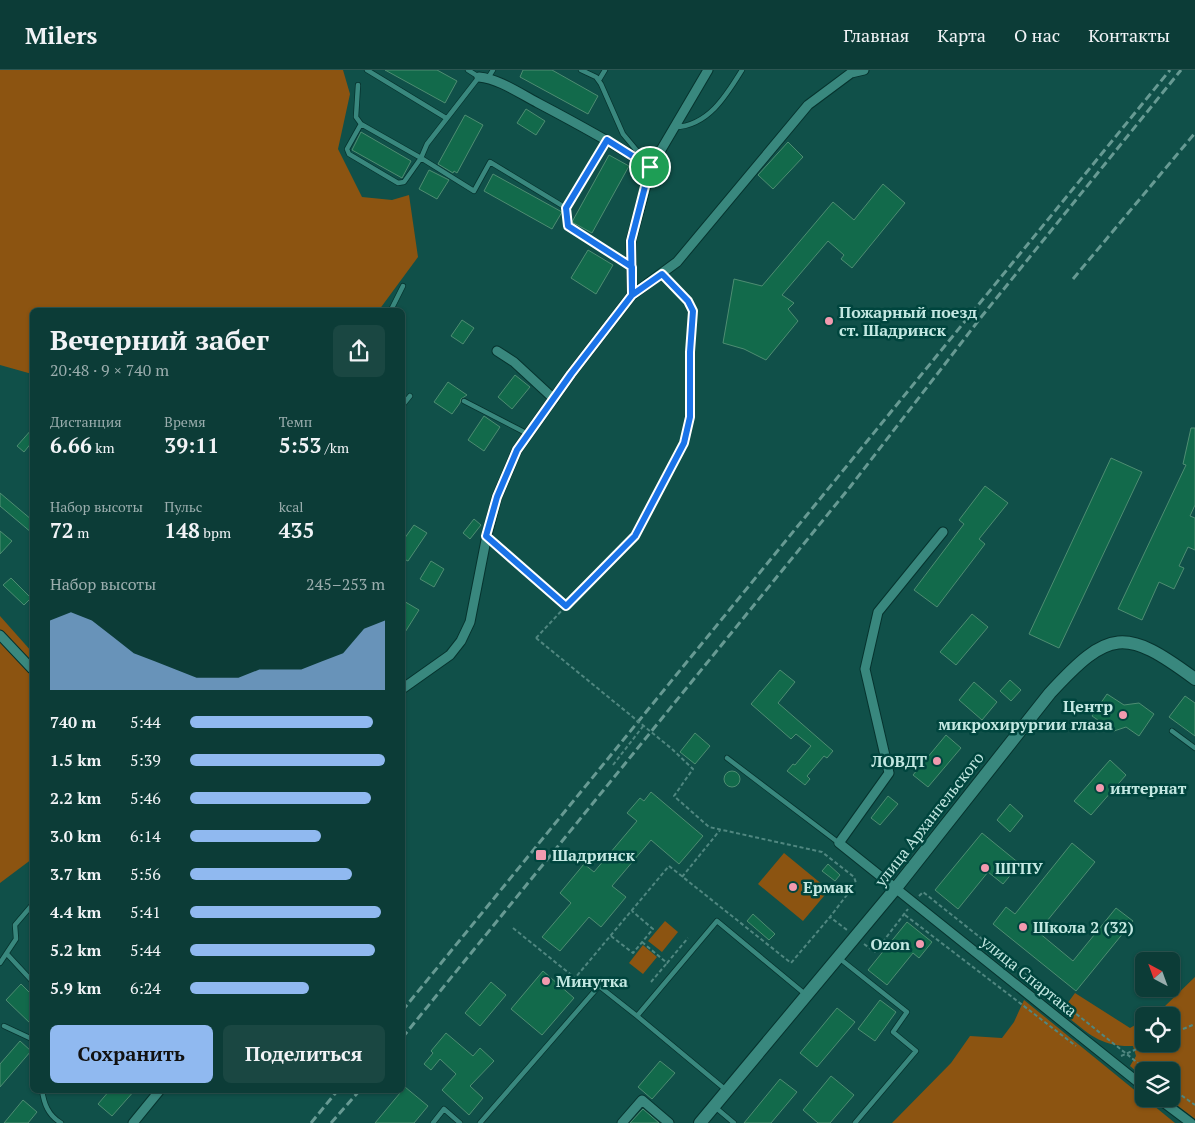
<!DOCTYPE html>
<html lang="ru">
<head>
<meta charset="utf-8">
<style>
	body { margin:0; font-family:"PT Serif",serif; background:#1a4742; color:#f1f3f6; height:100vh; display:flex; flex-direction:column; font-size:19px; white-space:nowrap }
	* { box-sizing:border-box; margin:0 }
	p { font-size:16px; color:#9aadad }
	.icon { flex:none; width:28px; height:28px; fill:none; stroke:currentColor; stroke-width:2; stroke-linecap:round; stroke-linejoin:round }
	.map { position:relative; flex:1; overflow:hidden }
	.side { position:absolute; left:30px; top:238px; width:375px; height:785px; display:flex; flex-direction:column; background:#0c3c37; border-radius:8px; box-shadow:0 1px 4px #0004,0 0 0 1px #2c5652 }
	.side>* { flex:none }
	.needle { width:32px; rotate:319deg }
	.tools { position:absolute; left:1135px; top:882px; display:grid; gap:10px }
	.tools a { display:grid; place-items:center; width:45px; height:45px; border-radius:8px; background:#0c3c37; box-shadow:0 1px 4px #0004,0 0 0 1px #2c5652; font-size:25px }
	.pin { position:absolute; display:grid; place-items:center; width:42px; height:42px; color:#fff; margin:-21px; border:2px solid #fff; border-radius:50%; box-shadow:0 1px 5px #0007 }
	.round { display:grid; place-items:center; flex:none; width:52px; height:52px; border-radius:8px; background:#1a4742 }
	.headline { display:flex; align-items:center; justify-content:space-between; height:85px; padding:0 20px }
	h1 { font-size:28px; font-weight:700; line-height:38px }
	.stats { display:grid; grid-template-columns:repeat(3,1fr); gap:8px; height:85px; padding:5px 20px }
	.stats div { display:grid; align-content:center }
	.stats b { font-size:21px; font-weight:700 }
	.stats small { font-size:14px; font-weight:400 }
	.stats p { font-size:14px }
	.chart { height:140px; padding:10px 20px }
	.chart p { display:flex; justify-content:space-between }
	.chart svg { width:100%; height:90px; margin-top:5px; fill:#90b9f0; opacity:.7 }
	.button { display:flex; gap:10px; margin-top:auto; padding:10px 20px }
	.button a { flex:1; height:58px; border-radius:8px; background:#90b9f0; color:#111; font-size:20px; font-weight:700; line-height:58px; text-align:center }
	.button a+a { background:#1a4742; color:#f1f3f6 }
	ul { padding:0 20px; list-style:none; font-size:16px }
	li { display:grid; grid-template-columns:80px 60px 1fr; align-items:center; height:38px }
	li i { height:12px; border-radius:6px; background:#90b9f0 }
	header { display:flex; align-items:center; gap:30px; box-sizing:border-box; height:70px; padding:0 25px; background:#0c3c37; border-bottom:1px solid #2c5652 }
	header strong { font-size:24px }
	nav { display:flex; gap:28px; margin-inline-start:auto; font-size:18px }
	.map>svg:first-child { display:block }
</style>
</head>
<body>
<header>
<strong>Milers</strong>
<nav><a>Главная</a><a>Карта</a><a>О нас</a><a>Контакты</a></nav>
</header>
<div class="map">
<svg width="1195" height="1053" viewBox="0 0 1195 1053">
	<rect width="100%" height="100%" fill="#105049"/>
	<!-- green -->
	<path fill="#8c5411" d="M 0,0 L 343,0 L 350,24 L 338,79 L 362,127 L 392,130 L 409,125 L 418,187 L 379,240 L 32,240 L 32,304 L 0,295 Z
		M 0,546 L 32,582 L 32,789 L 0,813 Z
		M 784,783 L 829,820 L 803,851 L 758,814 Z
		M 665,851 L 678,862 L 662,882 L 648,871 Z
		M 643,875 L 657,887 L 643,904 L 629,893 Z
		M 1195,907 L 1195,1049 L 1169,1029 L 1171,1029 L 1171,1001 L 1144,1001 L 1144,1008 L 1130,996 L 1136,986 L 1133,976 C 1098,977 1088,962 1061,942 L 1075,923 L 1130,958 L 1144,950 L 1144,974 L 1171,974 L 1171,946 L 1150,946 L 1164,937 Z
		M 1024,930 L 1175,1053 L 892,1053 L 951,993 L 970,966 L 1002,968 L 1014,952 Z"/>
	<!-- building -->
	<path fill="#126a4b" stroke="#4e8d72" d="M 385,0 L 437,0 L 457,11 L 445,33 Z
		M 523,0 L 552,0 L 598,26 L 588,44 L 520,7 Z
		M 526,39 L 545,51 L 536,65 L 517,53 Z
		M 465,45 L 483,55 L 457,103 L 454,101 L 453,103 L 438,94 Z
		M 361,62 L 411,91 L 402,108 L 352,80 Z
		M 788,72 L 803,87 L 773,119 L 758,105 Z
		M 609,85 L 629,96 L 592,163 L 572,152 Z
		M 429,100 L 449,110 L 437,129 L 419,119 Z
		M 493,104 L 562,142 L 552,159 L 484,121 Z
		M 883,114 L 905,133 L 852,198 L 841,189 L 844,185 L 828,171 L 782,225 L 794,233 L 788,239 L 798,251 L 766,290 L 744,279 L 723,273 L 734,209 L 762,216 L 833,132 L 854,150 Z
		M 588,180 L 613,195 L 596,224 L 571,208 Z
		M 462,250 L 474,258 L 463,274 L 451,266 Z
		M 515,305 L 530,317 L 512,339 L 498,327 Z
		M 448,312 L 467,325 L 461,329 L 460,333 L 452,344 L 434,332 Z
		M 484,346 L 500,357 L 484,381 L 468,370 Z
		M 1191,358 L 1195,358 L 1195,435 L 1190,446 L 1195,448 L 1195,480 L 1188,477 L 1179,496 L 1184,498 L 1174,519 L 1159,512 L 1142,550 L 1118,539 L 1186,395 L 1183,394 Z
		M 32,359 L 32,372 L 24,382 L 17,376 Z
		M 1111,388 L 1142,402 L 1059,578 L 1029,564 Z
		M 985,416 L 1008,433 L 979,469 L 985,474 L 937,537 L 914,520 L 964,454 L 959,450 Z
		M 0,423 L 32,450 L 32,463 L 0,436 Z
		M 474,449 L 481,455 L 470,469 L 463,463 Z
		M 414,455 L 427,463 L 408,491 L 402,488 L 402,472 Z
		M 0,461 L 12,471 L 0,484 Z
		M 431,491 L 444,499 L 434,517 L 420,509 Z
		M 11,508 L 31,528 L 24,535 L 3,515 Z
		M 402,530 L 419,540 L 402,567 Z
		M 972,544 L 988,557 L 956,595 L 940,582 Z
		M 780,600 L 795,612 L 778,633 L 833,681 L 827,688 L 824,686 L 807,706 L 810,709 L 805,715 L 787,701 L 793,694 L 795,695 L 811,676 L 796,664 L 791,669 L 751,634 Z
		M 1010,610 L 1021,620 L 1011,631 L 1000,621 Z
		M 974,612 L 997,632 L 982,650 L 959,630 Z
		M 1107,624 L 1124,635 L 1139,633 L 1154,644 L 1139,666 L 1126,657 L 1114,661 L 1092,646 Z
		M 1185,626 L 1195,633 L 1195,666 L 1169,647 Z
		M 695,663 L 710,676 L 695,694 L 680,682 Z
		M 946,665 L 961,678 L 928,717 L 913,705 Z
		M 1110,690 L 1126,705 L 1091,745 L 1074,731 Z
		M724 709a8 8 0 1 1 16 0a8 8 0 1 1-16 0Z
		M 651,722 L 703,766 L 679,794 L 651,770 L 612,816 L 626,827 L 601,857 L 589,847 L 560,881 L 542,867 L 571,833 L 560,823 L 584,794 L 594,802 L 637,751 L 627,743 L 640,728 L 644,731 Z
		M 888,726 L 898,734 L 880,755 L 871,748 Z
		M 1010,734 L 1023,746 L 1010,762 L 997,750 Z
		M 982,763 L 1020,794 L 1003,814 L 988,802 L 958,839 L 935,820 Z
		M 1072,773 L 1095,792 L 1038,862 L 1073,891 L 1116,838 L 1133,851 L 1076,921 L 993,854 L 1006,837 L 1015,844 Z
		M 828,794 L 840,805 L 835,811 L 822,801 Z
		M 753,844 L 775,864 L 769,870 L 747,851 Z
		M 907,852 L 932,872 L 919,888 L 913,883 L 887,915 L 868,900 Z
		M 543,901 L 574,928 L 542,965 L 511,939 Z
		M 491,912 L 506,925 L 480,956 L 465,943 Z
		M 21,914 L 32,925 L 32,955 L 6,930 Z
		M 880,930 L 896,942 L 875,971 L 858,959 Z
		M 837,938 L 855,952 L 817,997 L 800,983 Z
		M 446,963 L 473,986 L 480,978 L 494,991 L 470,1016 L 483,1028 L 469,1045 L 442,1020 L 456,1004 L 440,989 L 431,1000 L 424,994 L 433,983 L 431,981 Z
		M 20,971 L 31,981 L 0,1017 L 0,994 Z
		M 660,991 L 675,1003 L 652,1029 L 638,1017 Z
		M 831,1006 L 854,1025 L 830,1053 L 818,1053 L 803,1040 Z
		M 780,1009 L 797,1022 L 771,1053 L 744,1053 Z
		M 405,1017 L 428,1036 L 414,1053 L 375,1053 Z
		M 110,1020 L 135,1020 L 112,1046 L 98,1034 Z
		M 23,1030 L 37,1042 L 28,1053 L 4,1053 Z
		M 643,1039 L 659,1053 L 630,1053 Z"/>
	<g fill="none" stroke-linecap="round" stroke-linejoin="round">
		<!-- lane casing -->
		<g stroke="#06332e" stroke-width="6">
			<path id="lane" d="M 367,0 L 446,48
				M 581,0 L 596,7 L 601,14 L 623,64 L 643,88
				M 488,8 L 493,0
				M 599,10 L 605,0
				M 358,15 L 356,47 L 361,54 L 421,88 L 474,121 L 490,92 L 566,138 L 607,71
				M 361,54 L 347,79 L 349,84 L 398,113 L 404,112 L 421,88 L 427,74 L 479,7 L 468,0
				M 675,57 C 708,56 726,26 742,0
				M 566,138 L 568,156 L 631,197
				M 391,240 L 403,216
				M 464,331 L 528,364
				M 402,336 L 410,326
				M 1172,661 L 1195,678
				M 727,688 L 839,773
				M 7,884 L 32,911
				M 839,888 L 907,942 L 893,962 L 916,981 L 855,1053
				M 0,893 L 16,869 L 15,855 L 32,835
				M 4,956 L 32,969
				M 42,1020 C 44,1034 48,1045 61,1053
				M 726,1020 L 637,946 L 717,851 L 805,924
				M 715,1037 L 734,1053
				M 433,1053 L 444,1039 L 460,1053
				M 480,1053 L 599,916 L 637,946"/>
		</g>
		<!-- street casing -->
		<g stroke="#06332e" stroke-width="11">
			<path id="street" d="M 479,7 C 499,9 519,23 538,33 C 576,53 614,74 651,97
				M 632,225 L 677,192 L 808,35 L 851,3 L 864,0
				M 497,281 L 514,292 L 554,329
				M 943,462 L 878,542 L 865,599 L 889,703 L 839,773 L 1144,1017
				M 0,565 L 32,599
				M 402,619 L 450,585 L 461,571 L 470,552 L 487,465 L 497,427 L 517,380 L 571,304 L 632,225 L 631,171 L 651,97 L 708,0
				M 1159,1029 L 1191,1053
				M 133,1053 L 160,1020
				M 622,1053 L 642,1030 L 669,1053"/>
		</g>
		<!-- secondary casing -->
		<g stroke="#06332e" stroke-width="14">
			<path id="secondary" d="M 700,1053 L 896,818 L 1050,623 C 1109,559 1125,557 1195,609"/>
		</g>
		<!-- path -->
		<path stroke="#508780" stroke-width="2" stroke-dasharray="4 2.5" stroke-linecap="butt" d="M 496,474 L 566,536 L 635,466 L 684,373 L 690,347 L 689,282 L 693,241 L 688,231 L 668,211
			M 536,568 L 566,536
			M 672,679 L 693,699 L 674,726 L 709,757 L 822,782 L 854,807 L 856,813 L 830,847 L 847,860
			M 613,695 L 644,655
			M 682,807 L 720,760
			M 919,826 L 923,822 L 1148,1001
			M 905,845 L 1076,976
			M 513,858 L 575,908
			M 611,866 L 633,883 L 653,859 L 632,841
			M 642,872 L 667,893 L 688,868
			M 864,874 L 875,882 L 908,839
			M 651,912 L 667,893
			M 587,919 L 575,908 L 669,796 L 791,893 L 830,847
			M 1171,964 L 1195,954
			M 1121,986 L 1148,974
			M 1171,1018 L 1195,1035
			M 1146,1029 L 1150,1032"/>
		<!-- lane -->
		<use href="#lane" stroke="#39887e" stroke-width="4.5"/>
		<!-- street -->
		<use href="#street" stroke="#39887e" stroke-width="9"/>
		<!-- secondary -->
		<use href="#secondary" stroke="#39887e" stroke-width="12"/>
		<!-- rail -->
		<path stroke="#679a93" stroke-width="3" stroke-dasharray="8 4" stroke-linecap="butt" d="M 1073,209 L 1195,63
			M 402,941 L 1170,0
			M 402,968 L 850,417 L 982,246 L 1181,0
			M 311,1053 L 338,1020
			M 331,1053 L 360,1020"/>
		<!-- path-bridge -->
		<path stroke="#508780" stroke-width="2" stroke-dasharray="4 2.5" stroke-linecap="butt" d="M 536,568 L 672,679"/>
	</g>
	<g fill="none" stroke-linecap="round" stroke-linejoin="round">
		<!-- route casing -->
		<g stroke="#fff" stroke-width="10">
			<path id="route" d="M 650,97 L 607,70 L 566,138 L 568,156 L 632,197 L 632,225 L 571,304 L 517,380 L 497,427 L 486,466 L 566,536 L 635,466 L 684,373 L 690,347 L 690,282 L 693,241 L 688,231 L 662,204 L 632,225 L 631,171 L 650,97"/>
		</g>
		<!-- route -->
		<use href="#route" stroke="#1a73e8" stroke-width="6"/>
	</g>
	<!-- markers -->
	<g fill="#f29aaf" stroke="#00453e" stroke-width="2">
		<circle cx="829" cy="251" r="5"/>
		<circle cx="1123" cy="645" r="5"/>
		<circle cx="937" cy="691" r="5"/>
		<circle cx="1100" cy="718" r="5"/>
		<rect x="535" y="779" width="12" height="12" rx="2.5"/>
		<circle cx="985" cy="798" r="5"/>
		<circle cx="793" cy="817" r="5"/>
		<circle cx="1023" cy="857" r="5"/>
		<circle cx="920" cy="874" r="5"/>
		<circle cx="546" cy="911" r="5"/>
	</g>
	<g text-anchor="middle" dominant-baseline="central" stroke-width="5" stroke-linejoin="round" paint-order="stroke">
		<!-- poi labels -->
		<g font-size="16" font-weight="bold" fill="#c3e8e2" stroke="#00453e" text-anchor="start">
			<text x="839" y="242">Пожарный поезд<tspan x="839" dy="18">ст. Шадринск</tspan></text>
			<text x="1113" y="636" text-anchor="end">Центр<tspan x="1113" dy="18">микрохирургии глаза</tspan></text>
			<text x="927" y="691" text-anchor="end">ЛОВДТ</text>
			<text x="1110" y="718">интернат</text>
			<text x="552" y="785">Шадринск</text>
			<text x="995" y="798">ШГПУ</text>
			<text x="803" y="817">Ермак</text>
			<text x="1033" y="857">Школа 2 (32)</text>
			<text x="910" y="874" text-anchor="end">Ozon</text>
			<text x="556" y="911">Минутка</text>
		</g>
		<!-- street labels -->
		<g font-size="16" fill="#c3e8e2" stroke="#00453e">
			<text transform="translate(929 749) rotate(-52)">улица Архангельского</text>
			<text transform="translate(1029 906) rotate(39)">улица Спартака</text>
		</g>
	</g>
</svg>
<div class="tools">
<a><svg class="needle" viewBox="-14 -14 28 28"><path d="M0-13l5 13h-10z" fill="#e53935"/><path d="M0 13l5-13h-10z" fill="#9aadad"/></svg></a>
<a><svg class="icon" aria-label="locate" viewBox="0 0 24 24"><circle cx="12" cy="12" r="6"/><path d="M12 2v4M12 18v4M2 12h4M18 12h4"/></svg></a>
<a><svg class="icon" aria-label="layers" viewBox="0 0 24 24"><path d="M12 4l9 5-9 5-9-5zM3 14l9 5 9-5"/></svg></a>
</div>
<div class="pin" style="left:650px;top:97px;background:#1e9e55"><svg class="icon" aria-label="arrive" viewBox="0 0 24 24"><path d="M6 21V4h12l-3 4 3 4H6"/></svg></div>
<section class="side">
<div class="headline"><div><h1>Вечерний забег</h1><p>20:48 · 9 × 740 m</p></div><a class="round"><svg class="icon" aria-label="share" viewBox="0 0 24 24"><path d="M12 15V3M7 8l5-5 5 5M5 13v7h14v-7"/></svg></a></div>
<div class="stats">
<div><p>Дистанция</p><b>6.66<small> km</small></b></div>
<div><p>Время</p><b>39:11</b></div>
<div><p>Темп</p><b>5:53<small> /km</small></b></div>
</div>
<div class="stats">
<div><p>Набор высоты</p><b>72<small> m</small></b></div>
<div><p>Пульс</p><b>148<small> bpm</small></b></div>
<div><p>kcal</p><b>435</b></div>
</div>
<div class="chart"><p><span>Набор высоты</span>245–253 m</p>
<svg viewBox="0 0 160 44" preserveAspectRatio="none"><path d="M0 44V10L10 6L20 10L30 18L40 26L50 30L60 34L70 38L80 38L90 38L100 34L110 34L120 34L130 30L140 26L150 14L160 10V44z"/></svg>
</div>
<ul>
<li><b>740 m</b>5:44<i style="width:94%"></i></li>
<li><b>1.5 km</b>5:39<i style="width:100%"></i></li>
<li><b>2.2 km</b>5:46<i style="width:93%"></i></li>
<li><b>3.0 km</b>6:14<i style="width:67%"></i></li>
<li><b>3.7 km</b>5:56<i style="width:83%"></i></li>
<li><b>4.4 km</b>5:41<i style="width:98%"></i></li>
<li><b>5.2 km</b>5:44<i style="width:95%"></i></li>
<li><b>5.9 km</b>6:24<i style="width:61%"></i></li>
</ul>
<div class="button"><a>Сохранить</a><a>Поделиться</a></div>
</section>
</div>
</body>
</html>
